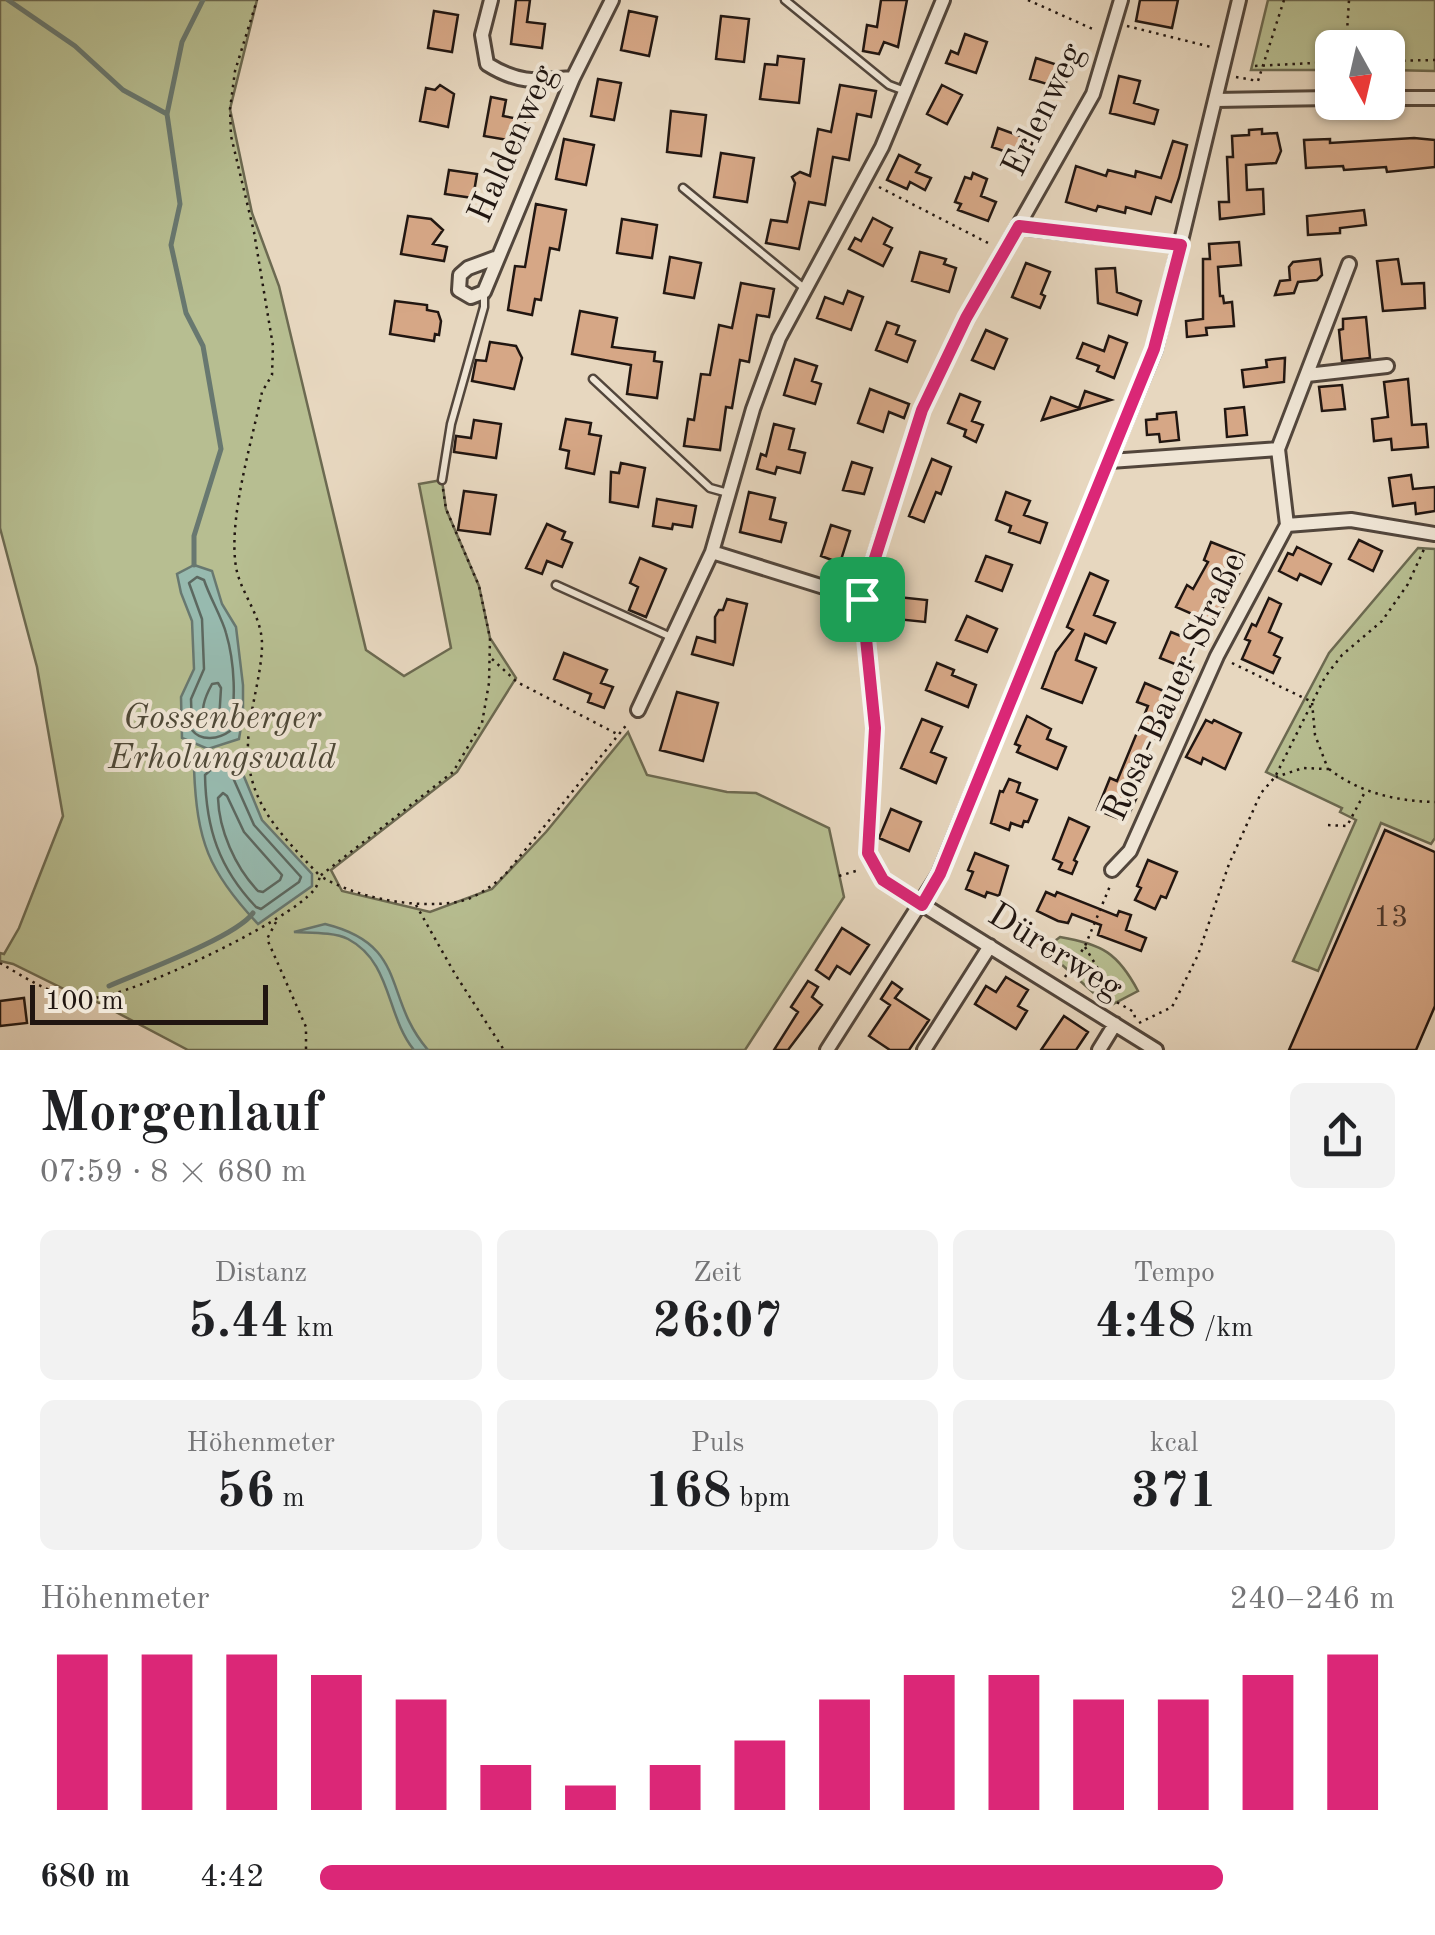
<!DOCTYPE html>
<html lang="de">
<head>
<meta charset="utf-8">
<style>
	body { margin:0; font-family:"Old Standard TT",serif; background:#f2f2f2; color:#202124; height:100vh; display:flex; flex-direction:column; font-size:38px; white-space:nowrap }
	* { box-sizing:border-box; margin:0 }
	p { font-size:32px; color:#757577 }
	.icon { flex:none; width:55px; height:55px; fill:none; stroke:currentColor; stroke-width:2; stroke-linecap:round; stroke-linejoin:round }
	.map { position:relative; height:1050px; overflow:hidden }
	.sheet { display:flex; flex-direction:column; background:#fff; flex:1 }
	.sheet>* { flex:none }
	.needle { width:65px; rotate:172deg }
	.fabs { position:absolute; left:1315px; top:30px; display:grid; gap:20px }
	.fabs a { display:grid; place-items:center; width:90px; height:90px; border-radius:15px; background:#fff; box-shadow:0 2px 8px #0004; font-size:50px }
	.scale { position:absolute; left:30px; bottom:25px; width:238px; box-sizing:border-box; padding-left:10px; border:5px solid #211611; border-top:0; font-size:28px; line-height:35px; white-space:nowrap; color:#211611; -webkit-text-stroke:8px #efe5d5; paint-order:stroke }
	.pin { position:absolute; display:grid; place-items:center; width:85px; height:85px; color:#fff; margin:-42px; border-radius:20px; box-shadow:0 5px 15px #0006 }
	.round { display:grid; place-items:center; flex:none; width:105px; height:105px; border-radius:15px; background:#f2f2f2 }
	.summary { display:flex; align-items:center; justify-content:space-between; height:170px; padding:0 40px }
	h1 { font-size:55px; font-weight:700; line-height:75px }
	.stats { display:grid; grid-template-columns:repeat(3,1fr); gap:15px; height:170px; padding:10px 40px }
	.stats div { display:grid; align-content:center; border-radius:15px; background:#f2f2f2; text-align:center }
	.stats b { font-size:50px; font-weight:700 }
	.stats small { font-size:28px; font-weight:400 }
	.stats p { font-size:28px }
	.chart { height:280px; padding:20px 40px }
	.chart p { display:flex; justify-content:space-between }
	.chart svg { width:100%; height:180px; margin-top:10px; stroke:#db2777; stroke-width:6 }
	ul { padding:0 40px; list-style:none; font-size:32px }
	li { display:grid; grid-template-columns:160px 120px 1fr; align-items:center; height:75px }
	li i { height:25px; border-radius:12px; background:#db2777 }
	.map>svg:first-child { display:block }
</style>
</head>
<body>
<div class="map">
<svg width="1435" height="1050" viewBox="0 0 1435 1050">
	<rect width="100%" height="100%" fill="#e7d7bf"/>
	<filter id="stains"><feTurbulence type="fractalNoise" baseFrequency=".002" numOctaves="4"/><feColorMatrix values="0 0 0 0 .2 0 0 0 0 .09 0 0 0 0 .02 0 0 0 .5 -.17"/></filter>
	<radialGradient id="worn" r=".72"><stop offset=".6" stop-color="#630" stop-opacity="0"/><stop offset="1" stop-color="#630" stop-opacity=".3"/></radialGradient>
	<!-- green -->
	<path fill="#b7be91" stroke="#6c6a51" stroke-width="2.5" d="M 0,0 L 257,0 L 230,109 L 252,213 L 279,286 L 366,650 L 404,676 L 451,648 L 419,484 L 442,480 L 446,509 L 479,586 L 490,638 L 516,678 L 457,772 L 331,870 L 342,891 L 430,912 L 492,889 L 546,832 L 628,732 L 647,775 L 727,792 L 756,793 L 829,828 L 844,897 L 745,1050 L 188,1050 L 95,1001 L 93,993 L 66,990 L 13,964 L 0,961 L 0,953 L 4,954 L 19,928 L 63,816 L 37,667 L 0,528 Z
		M 1268,0 L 1435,0 L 1435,71 L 1388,70 L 1388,48 L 1332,48 L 1332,70 L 1251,70 Z
		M 1418,548 L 1435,549 L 1435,838 L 1431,844 L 1381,823 L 1318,971 L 1293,961 L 1356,820 L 1340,812 L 1342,808 L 1266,772 L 1329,653 Z
		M 1060,937 C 1102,944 1118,953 1138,991 L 1113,1004 L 1097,996 L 1052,956 L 1052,943 Z"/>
	<!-- water -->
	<path fill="#97baaf" stroke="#687870" stroke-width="2.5" d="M 194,565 L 212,571 L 222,604 L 236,627 L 243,685 L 243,715 L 239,739 L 208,749 L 182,738 L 181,697 L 194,669 L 192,621 L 181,593 L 177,574 Z
		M 218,755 L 238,762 L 262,820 L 312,874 L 312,886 L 258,924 C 208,871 197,841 194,769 L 210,757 Z
		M 325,924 C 410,945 382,997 428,1050 L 414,1050 C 386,1016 392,962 348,939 C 334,932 309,933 294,932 Z"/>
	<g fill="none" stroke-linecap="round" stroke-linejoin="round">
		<!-- shore -->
		<path stroke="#5c6860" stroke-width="2.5" d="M 197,577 L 204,580 C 210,598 222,618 226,633 C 235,663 236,701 230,731 C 219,739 201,742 192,730 L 191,699 L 204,669 L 202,619 L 189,583 Z
			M 218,683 L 221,688 L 219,721 L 208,725 C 198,713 205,697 212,684 Z
			M 216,765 L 230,771 L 254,825 L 301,877 L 299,882 L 261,909 L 256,907 C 219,868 206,829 205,775 Z
			M 223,793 L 227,796 L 244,832 L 282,875 L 280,880 L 263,892 L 258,891 C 235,867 219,830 218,798 Z"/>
		<!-- stream -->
		<path stroke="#687870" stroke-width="5" d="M 8,0 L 75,46 L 123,90 L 167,114
			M 194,565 L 194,536 L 221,449 L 203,346 L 186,313 L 171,245 L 180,204 L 167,114 L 182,42 L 203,0
			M 109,986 C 141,972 236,937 253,913"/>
	</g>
	<!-- building -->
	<path fill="#d6a786" stroke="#211611" stroke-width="2.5" d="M 516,0 L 530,0 L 527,22 L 545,24 L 542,48 L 511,44 Z
		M 881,0 L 907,0 L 898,47 L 884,42 L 879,54 L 863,51 L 867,25 L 877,27 Z
		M 1140,0 L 1178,0 L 1172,28 L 1136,21 Z
		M 434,11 L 458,15 L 452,52 L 428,48 Z
		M 629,11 L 657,17 L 649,56 L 621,50 Z
		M 721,16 L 749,19 L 744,62 L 716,59 Z
		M 965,34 L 987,42 L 976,73 L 946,63 L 951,51 L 958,54 Z
		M 778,56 L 804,59 L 799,103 L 760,99 L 765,64 L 777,65 Z
		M 1036,58 L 1070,69 L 1064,89 L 1030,79 Z
		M 1119,76 L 1140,81 L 1134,103 L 1158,110 L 1154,124 L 1110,113 Z
		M 598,79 L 621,83 L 614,120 L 591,116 Z
		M 440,85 L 454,94 L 448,127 L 420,121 L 426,88 L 435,90 Z
		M 840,85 L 876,91 L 871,117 L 857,114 L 849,160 L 833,157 L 825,205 L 809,202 L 799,249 L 766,243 L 771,220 L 787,222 L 795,183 L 792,177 L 800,172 L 810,176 L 818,129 L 831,132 Z
		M 942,85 L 962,95 L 947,124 L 927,114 Z
		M 491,97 L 506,100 L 503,116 L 525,120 L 518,161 L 504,159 L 508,140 L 484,136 Z
		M 671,111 L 706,115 L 701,156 L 667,152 Z
		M 998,128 L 1033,141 L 1026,159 L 992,147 Z
		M 1262,129 L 1262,134 L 1277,133 L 1281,151 L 1276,163 L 1246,165 L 1247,190 L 1263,189 L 1264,214 L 1220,219 L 1219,202 L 1229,202 L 1227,157 L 1233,157 L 1232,136 L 1249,135 L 1249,130 Z
		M 1414,138 L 1435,140 L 1435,167 L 1387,172 L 1386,167 L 1344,170 L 1343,166 L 1306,168 L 1304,140 L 1330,139 L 1330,143 Z
		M 564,139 L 594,145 L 586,185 L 556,179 Z
		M 1173,141 L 1187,145 L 1179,178 L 1171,202 L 1156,197 L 1151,214 L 1126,207 L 1125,213 L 1098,206 L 1096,211 L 1066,202 L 1076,166 L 1106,176 L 1108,170 L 1135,177 L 1136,171 L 1161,178 Z
		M 721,153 L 754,158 L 747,202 L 714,197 Z
		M 899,155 L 920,165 L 916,172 L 931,178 L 925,190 L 910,182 L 907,189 L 887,180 Z
		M 449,170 L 477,174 L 473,198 L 445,194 Z
		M 973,173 L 987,179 L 981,196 L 996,202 L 988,221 L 958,210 L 961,204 L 955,202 L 965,177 L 971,179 Z
		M 536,204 L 566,210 L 559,250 L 550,248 L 541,300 L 535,299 L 532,315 L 508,310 L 515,266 L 525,267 Z
		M 1364,210 L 1366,225 L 1340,228 L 1340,233 L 1308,235 L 1307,216 Z
		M 408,216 L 431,219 L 443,230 L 433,244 L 447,247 L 444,261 L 401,254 Z
		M 873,218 L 892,228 L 884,244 L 892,248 L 883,266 L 849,249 L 855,238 L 861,241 Z
		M 622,219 L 657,225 L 652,258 L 617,253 Z
		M 1239,242 L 1241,265 L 1218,267 L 1220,296 L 1223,296 L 1224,303 L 1232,302 L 1234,326 L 1206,328 L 1207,335 L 1187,337 L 1186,321 L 1203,319 L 1203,259 L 1210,259 L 1209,244 Z
		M 920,252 L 946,259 L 944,264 L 956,268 L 949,292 L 912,281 Z
		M 670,257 L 701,263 L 694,298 L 664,293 Z
		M 1320,259 L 1322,275 L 1317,280 L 1298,282 L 1294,293 L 1275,295 L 1280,281 L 1290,280 L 1289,267 L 1293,262 Z
		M 1398,259 L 1402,284 L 1424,283 L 1425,308 L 1383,311 L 1377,261 Z
		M 1026,263 L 1050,272 L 1041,294 L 1045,296 L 1040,308 L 1012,297 Z
		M 1115,268 L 1117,292 L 1141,301 L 1137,315 L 1098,303 L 1096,269 Z
		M 741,283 L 774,289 L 769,317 L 757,315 L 749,362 L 740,360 L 732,408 L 726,407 L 720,450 L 684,446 L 688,419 L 694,420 L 701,374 L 710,375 L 719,325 L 732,328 Z
		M 848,291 L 863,297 L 851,330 L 817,318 L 825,297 L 843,304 Z
		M 395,301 L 427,305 L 427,310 L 438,312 L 441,321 L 439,335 L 435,334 L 434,341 L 390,334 Z
		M 580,311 L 617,318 L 612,347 L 655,352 L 654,361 L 662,362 L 657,398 L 627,394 L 631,365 L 572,354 Z
		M 1366,317 L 1370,358 L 1342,361 L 1339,330 L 1343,329 L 1343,319 Z
		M 887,322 L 899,326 L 896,334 L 915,341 L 907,362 L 876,350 Z
		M 986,330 L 1007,339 L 994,369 L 972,360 Z
		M 1109,336 L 1127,343 L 1114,378 L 1097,371 L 1099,366 L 1077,358 L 1083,343 L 1104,351 Z
		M 490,342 L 516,346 L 522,358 L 514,389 L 472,381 L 476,360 L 486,361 Z
		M 1285,358 L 1284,382 L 1244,387 L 1242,370 L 1267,367 L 1266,360 Z
		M 795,359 L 817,366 L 812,381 L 821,384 L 815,404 L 784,395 Z
		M 1408,379 L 1412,425 L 1426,424 L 1428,447 L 1392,450 L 1391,439 L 1374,441 L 1372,419 L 1388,417 L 1384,382 Z
		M 1342,385 L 1345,409 L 1322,411 L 1319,387 Z
		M 870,389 L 909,404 L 904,418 L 889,412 L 883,432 L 858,423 Z
		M 1085,391 L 1111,400 L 1042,420 L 1051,397 L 1079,408 Z
		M 960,394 L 980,402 L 972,421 L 983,425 L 976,442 L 964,436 L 966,430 L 948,423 Z
		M 1244,407 L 1247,435 L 1227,437 L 1225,409 Z
		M 1176,412 L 1179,440 L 1160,442 L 1159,434 L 1147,435 L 1146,420 L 1157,419 L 1157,414 Z
		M 566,419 L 591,423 L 589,434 L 601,436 L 594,474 L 566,468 L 569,451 L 560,449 Z
		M 474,420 L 501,424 L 496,458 L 454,452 L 456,436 L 471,438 Z
		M 774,424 L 794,429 L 789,449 L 805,453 L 800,473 L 777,467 L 775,474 L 757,469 L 761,454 L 766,456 Z
		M 932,459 L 951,467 L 941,494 L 936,492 L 924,522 L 909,516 Z
		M 852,462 L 872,468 L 864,494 L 843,490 Z
		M 621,463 L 645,468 L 638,507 L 610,502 L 611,472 L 619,473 Z
		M 1411,475 L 1413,489 L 1435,487 L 1435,511 L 1416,514 L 1415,503 L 1393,506 L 1389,478 Z
		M 464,491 L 496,495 L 490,534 L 458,530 Z
		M 749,492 L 775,498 L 770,519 L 786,523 L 781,542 L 740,532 Z
		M 1006,492 L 1030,501 L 1024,515 L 1047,523 L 1040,543 L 1009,532 L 1011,526 L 996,520 Z
		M 657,499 L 696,506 L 692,527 L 673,524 L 672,529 L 653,526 Z
		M 547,524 L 565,532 L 562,539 L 572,543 L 562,567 L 547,561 L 542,574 L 526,568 Z
		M 831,525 L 850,531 L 840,563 L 821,556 Z
		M 1359,540 L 1382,551 L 1373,571 L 1349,559 Z
		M 1211,542 L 1244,555 L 1242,560 L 1245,561 L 1215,624 L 1176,607 L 1187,585 L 1193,589 L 1208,562 L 1204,560 Z
		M 1297,547 L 1331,564 L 1321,584 L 1300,574 L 1297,580 L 1279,571 L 1288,553 L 1293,555 Z
		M 986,556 L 1012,565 L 1002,591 L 976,581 Z
		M 640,558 L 666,569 L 646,617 L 629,610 L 638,587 L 630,583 Z
		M 1090,573 L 1108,581 L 1094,615 L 1115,623 L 1106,643 L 1085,634 L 1076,660 L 1096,668 L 1082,703 L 1042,688 L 1056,652 L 1073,630 L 1067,627 Z
		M 888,596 L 927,600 L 925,622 L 886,618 Z
		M 1269,598 L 1281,604 L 1269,632 L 1282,638 L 1274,655 L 1280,658 L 1273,673 L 1242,659 L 1250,641 L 1245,639 L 1252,624 L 1256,626 Z
		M 727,599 L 747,604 L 733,665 L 692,654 L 697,637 L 715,642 L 715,617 L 719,610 L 723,610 Z
		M 967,616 L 997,629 L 987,652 L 956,640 Z
		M 1171,632 L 1198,643 L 1187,669 L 1160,658 Z
		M 564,653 L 607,670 L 601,683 L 613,687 L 604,708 L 588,702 L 591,694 L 554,679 Z
		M 937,663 L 954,670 L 952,675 L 976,685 L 968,707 L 926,690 Z
		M 1145,683 L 1180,698 L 1172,716 L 1165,714 L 1131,797 L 1136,799 L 1130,812 L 1121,808 L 1117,818 L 1097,810 L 1110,778 L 1117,781 L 1148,706 L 1137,702 Z
		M 677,692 L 718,703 L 703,761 L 660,750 Z
		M 1027,716 L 1051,729 L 1047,739 L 1066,747 L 1057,769 L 1017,752 L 1020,746 L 1015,744 Z
		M 922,719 L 942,727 L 931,752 L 946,758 L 936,783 L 901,768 Z
		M 1206,720 L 1212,723 L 1214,720 L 1241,733 L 1225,769 L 1203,758 L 1201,764 L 1186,757 Z
		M 1009,779 L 1020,783 L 1017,792 L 1037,800 L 1028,822 L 1024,821 L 1022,827 L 1011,823 L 1009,830 L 991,823 L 1000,791 L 1003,792 Z
		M 891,809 L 921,822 L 909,851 L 879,838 Z
		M 1069,818 L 1089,827 L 1074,860 L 1077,862 L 1072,874 L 1059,869 L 1062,863 L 1053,859 Z
		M 1385,830 L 1435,852 L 1435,1006 L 1416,1050 L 1289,1050 Z
		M 975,853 L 1008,866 L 999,896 L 987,892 L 985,897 L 966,889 L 973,872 L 968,870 Z
		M 1148,860 L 1177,872 L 1166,898 L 1161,896 L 1155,909 L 1135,900 L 1141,888 L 1137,886 Z
		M 1046,892 L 1055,896 L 1057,892 L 1117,916 L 1119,911 L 1131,915 L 1126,930 L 1146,938 L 1141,951 L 1098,935 L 1101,925 L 1072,914 L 1068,923 L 1058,921 L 1037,911 Z
		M 842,928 L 869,945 L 850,974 L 837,966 L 829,979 L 816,970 Z
		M 1006,977 L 1028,990 L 1018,1006 L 1027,1011 L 1016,1029 L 975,1004 L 986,986 L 996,992 Z
		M 808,981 L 818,987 L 812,997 L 822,1005 L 788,1050 L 774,1050 L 798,1012 L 791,1007 Z
		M 892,982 L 902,989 L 895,998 L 929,1020 L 909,1050 L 890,1050 L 869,1036 L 890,1005 L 881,999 Z
		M 24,998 L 27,1023 L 0,1026 L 0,1001 Z
		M 1064,1016 L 1088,1032 L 1076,1050 L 1041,1050 Z"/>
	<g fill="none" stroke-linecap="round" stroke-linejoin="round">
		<!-- service casing -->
		<g stroke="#52463c" stroke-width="11">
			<path id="service" d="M 785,0 L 889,85 L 905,91
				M 683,188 L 804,288
				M 593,379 L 710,488 L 728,493
				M 442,480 L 451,424 L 484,307 L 484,293
				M 556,585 L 671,637"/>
		</g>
		<!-- minor casing -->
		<g stroke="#52463c" stroke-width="18">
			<path id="minor" d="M 491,0 L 482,35 L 487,64 C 519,84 536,81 573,78
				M 1121,0 L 1093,94 L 966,318 L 922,410 L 865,587 L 862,599 L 875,728 L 868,853 L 883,880 L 1156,1050
				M 1388,98 L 1435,98
				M 1216,100 L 1332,98
				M 1019,227 L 1181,245
				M 495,258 L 468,268 L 460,275 L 459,290 L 471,297 L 484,292 L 573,78 L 612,0
				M 1307,375 L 1387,366
				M 1110,461 L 1278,449
				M 1287,525 L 1278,449 L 1349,264
				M 1287,525 L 1351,520 L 1435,534
				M 862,599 L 712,552 L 753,409 L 779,338 L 882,147 L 943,0
				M 638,710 L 712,552
				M 1112,870 L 1130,851 L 1217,656 L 1287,525
				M 827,1050 L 939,874 L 1155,349 L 1239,0
				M 924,1050 L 990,946
				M 1099,1050 L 1115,1024"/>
		</g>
		<!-- path -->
		<path stroke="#211611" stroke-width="2.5" stroke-dasharray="2.5 5" stroke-linecap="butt" d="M 1028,0 L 1095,30
			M 1127,26 L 1211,47
			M 1346,48 L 1349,0
			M 1388,61 L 1435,60
			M 1255,66 L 1332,62
			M 1236,77 L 1258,81 L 1284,0
			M 1342,108 L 1379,108
			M 879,187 L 992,245
			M 443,489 L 446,509 L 479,586 L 490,638 L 489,683 L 482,723 L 453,772 L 320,876 C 357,898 414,909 457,902 C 475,899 490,887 504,876 L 628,723
			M 492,659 L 517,682 L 617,734
			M 1232,663 L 1312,702 L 1315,735 L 1328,769 L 1303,768 L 1276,777
			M 1329,769 C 1360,793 1396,801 1435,802
			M 1328,825 L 1347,826 L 1365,792
			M 839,876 L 859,870
			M 416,905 L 455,974 L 504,1050
			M 276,922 L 267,939 L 306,1027 L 306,1050
			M 1085,947 L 1106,982 L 1106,996 L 1134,1012 L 1135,1018
			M 0,963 C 28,979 59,1001 93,998 C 134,995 288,922 314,890 C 317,887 319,880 320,876 C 278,831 241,798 249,730 C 252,703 261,674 262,647 C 263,616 241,595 236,567 C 228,518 252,442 262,392 L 272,375 L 273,346 L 254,232 L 231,136 L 230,109 L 235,71 L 257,0
			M 1065,977 L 1085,946 L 1110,886
			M 1139,1023 L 1172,1007 L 1198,955 L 1229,864 L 1261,793 L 1275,777 L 1325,677 L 1342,655 L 1382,621 L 1408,584 L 1425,547"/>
		<!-- service -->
		<use href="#service" stroke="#efe5d5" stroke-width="6"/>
		<!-- minor -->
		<use href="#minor" stroke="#efe5d5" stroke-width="12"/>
	</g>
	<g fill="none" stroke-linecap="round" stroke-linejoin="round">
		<!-- route casing -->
		<g stroke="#fff" stroke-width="20">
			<path id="route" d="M 1019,226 L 1181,245 L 1154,349 L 940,874 L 922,905 L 883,880 L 868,853 L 875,728 L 862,599 L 922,410 L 966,318 Z"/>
		</g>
		<!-- route -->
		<use href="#route" stroke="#db2777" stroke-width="12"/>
	</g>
	<g text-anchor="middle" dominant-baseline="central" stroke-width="8" stroke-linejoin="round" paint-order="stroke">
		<!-- number labels -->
		<g font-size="30" fill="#4e3a2e">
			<text x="1391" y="918">13</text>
		</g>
		<!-- street labels -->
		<g font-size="35" fill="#211611" stroke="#efe5d5">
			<text transform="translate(1044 110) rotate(-64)">Erlenweg</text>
			<text transform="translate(513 144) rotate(-66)">Haldenweg</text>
			<text transform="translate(1175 687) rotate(-65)">Rosa-Bauer-Straße</text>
			<text transform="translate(1055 952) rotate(32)">Dürerweg</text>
		</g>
		<!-- park labels -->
		<g font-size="35" font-style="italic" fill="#4e4837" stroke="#efe5d5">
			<text x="222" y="718">Gossenberger<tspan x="222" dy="40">Erholungswald</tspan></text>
		</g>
	</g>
	<rect width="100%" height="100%" filter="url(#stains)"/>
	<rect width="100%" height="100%" fill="url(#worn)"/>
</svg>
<div class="fabs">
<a><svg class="needle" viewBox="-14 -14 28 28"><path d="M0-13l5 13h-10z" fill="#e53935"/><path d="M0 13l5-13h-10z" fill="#757577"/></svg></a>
</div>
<div class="scale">100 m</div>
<div class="pin" style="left:862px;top:599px;background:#1e9e55"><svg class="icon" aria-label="arrive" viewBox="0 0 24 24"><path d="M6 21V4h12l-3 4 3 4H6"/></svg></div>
</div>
<section class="sheet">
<div class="summary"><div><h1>Morgenlauf</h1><p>07:59 · 8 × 680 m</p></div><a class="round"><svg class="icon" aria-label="share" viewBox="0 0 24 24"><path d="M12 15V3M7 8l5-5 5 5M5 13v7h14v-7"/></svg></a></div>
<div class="stats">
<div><p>Distanz</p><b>5.44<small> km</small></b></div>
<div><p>Zeit</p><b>26:07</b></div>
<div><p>Tempo</p><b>4:48<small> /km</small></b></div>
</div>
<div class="stats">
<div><p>Höhenmeter</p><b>56<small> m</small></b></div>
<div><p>Puls</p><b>168<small> bpm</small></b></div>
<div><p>kcal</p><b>371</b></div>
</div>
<div class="chart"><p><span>Höhenmeter</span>240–246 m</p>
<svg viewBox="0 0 160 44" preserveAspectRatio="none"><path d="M5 44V6M15 44V6M25 44V6M35 44V11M45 44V17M55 44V33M65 44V38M75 44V33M85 44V27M95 44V17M105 44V11M115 44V11M125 44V17M135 44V17M145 44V11M155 44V6"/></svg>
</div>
<ul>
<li><b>680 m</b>4:42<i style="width:84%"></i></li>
</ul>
</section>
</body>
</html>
